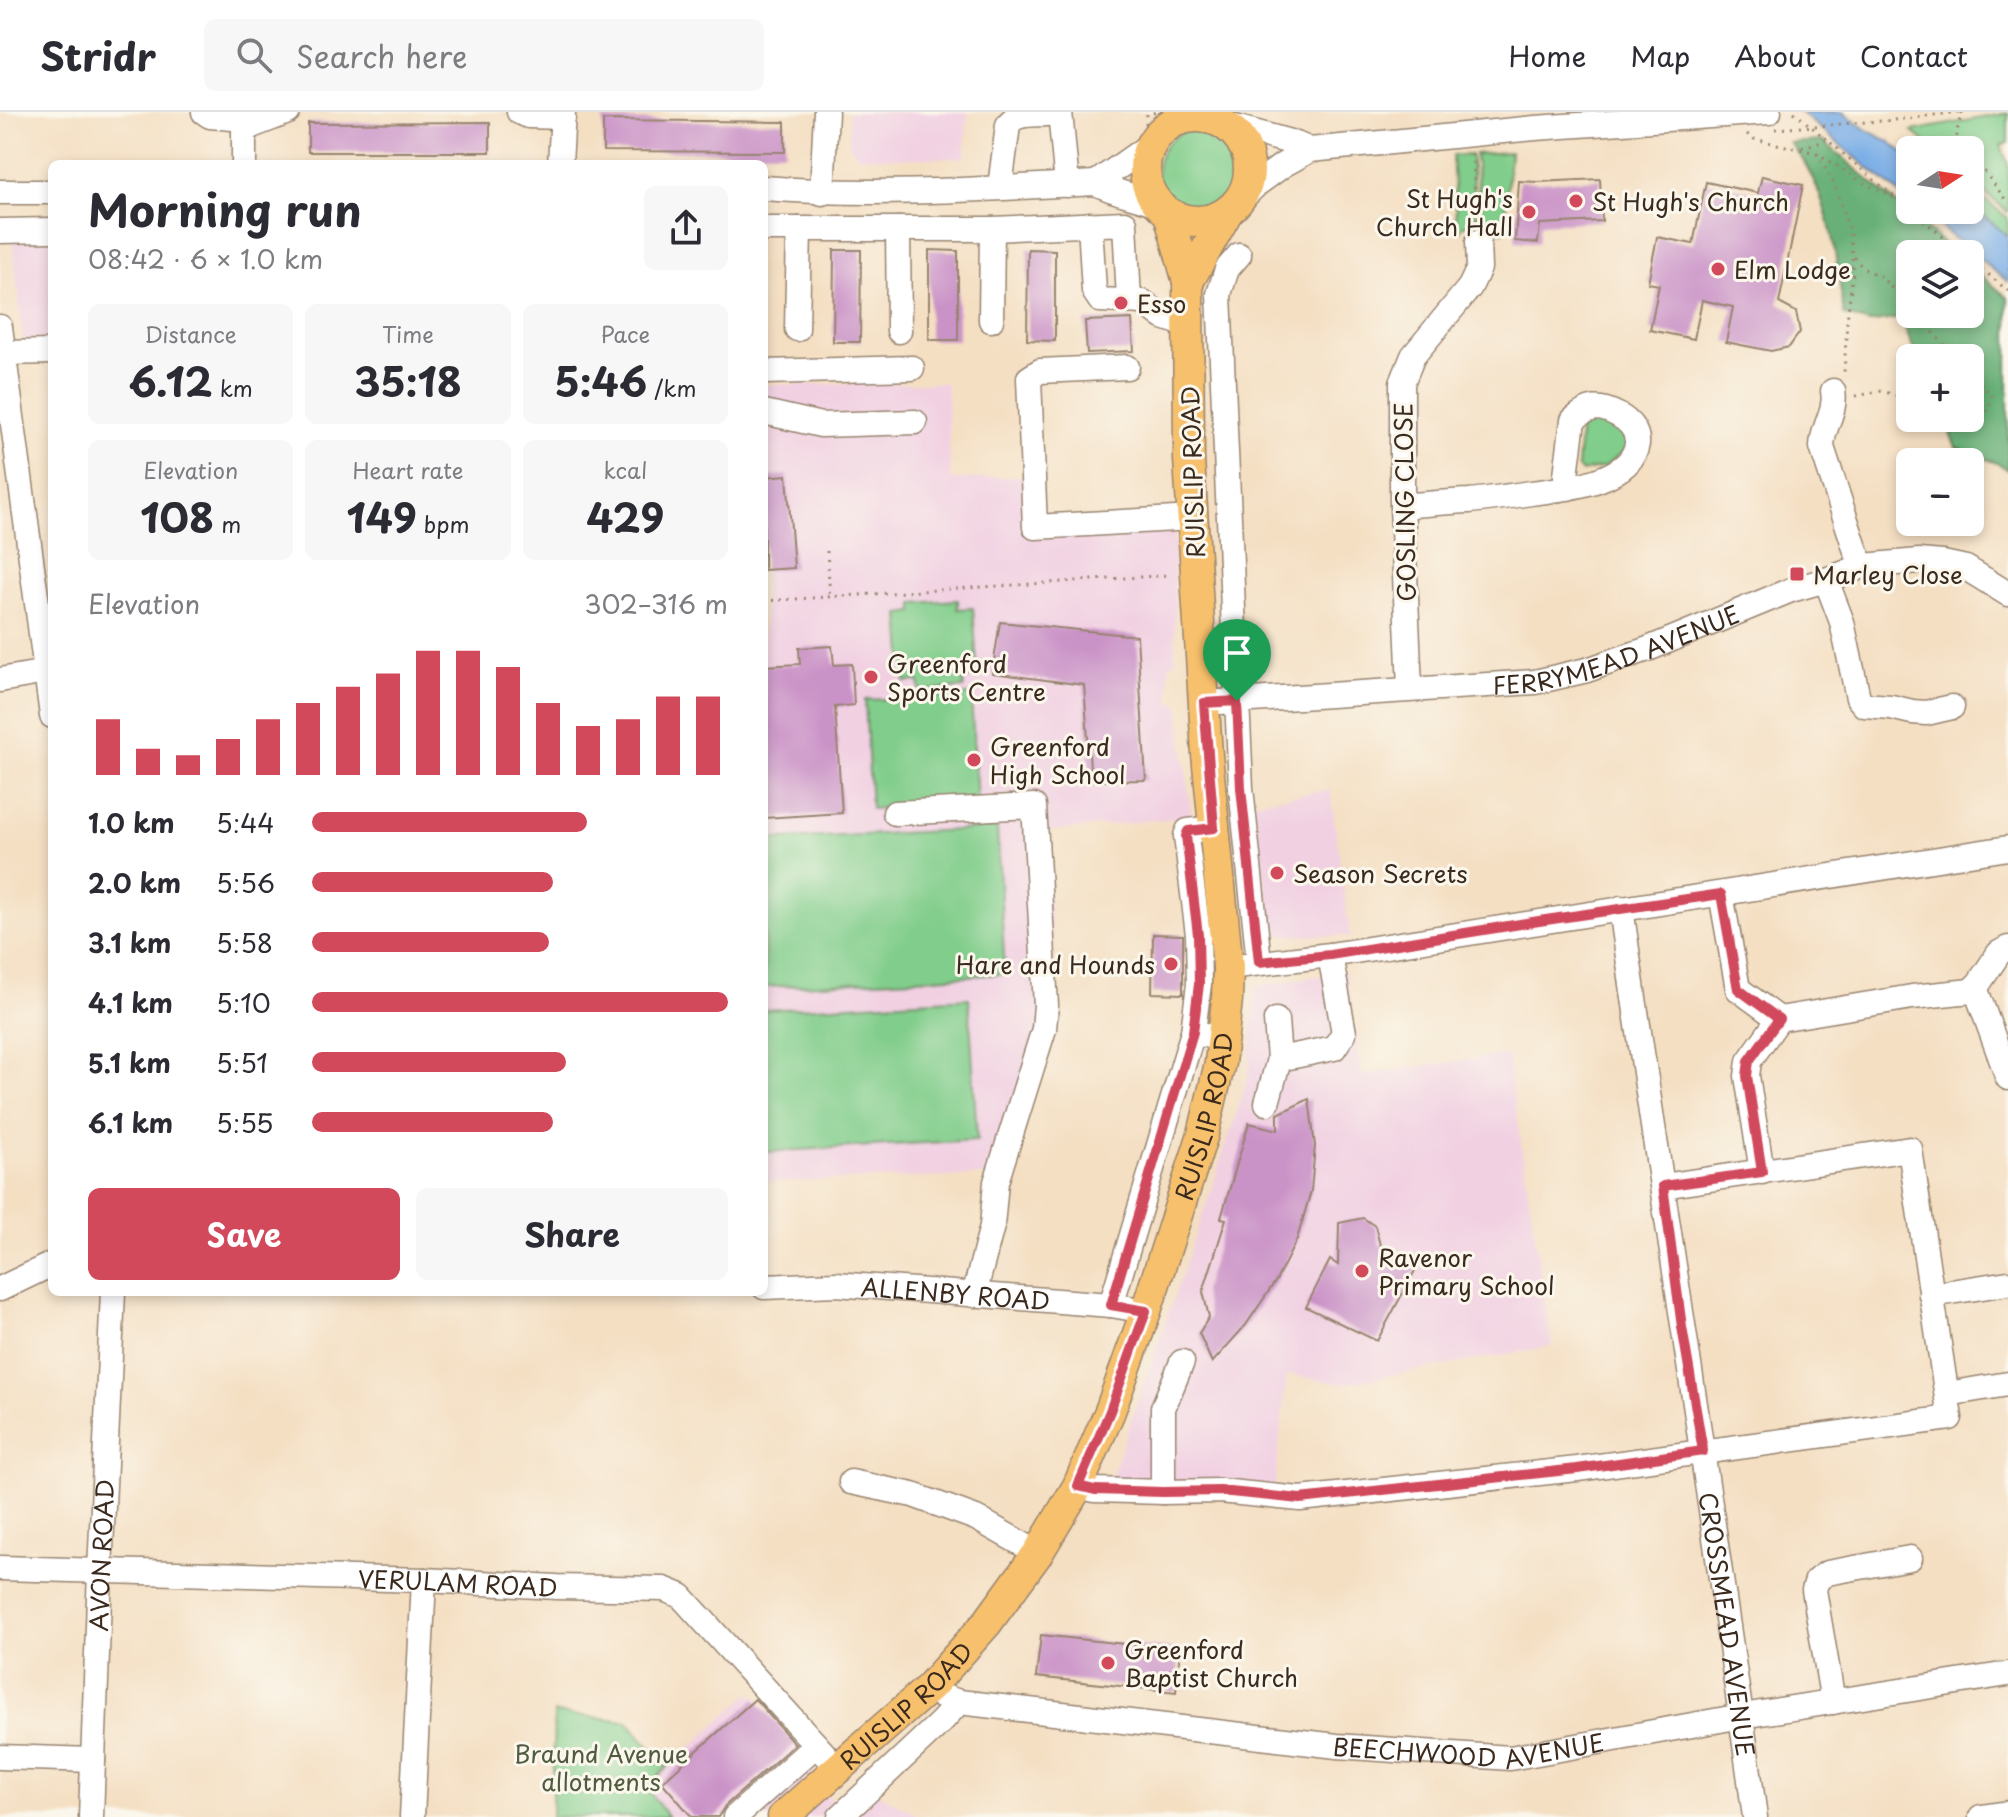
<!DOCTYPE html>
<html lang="en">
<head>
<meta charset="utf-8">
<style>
	body { margin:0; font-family:"Playpen Sans",sans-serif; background:#f7f7f7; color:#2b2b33; height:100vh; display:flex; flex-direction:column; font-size:30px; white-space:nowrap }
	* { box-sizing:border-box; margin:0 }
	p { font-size:26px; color:#7c7c81 }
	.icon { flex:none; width:44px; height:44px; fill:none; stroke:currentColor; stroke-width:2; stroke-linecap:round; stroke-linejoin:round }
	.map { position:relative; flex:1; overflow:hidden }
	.panel { position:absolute; left:48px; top:48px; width:720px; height:1136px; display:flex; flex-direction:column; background:#fff; border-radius:12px; box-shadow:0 4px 12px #0003 }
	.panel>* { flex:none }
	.needle { width:52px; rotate:78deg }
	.tools { position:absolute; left:1896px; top:24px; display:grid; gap:16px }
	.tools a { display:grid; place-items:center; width:88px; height:88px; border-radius:12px; background:#fff; box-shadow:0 4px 12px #0003; font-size:40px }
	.pin { position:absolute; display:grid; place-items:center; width:68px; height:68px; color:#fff; margin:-82px -34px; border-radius:50% 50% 50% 0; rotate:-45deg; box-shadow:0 0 8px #0007 }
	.pin .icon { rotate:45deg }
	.round { display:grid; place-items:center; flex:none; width:84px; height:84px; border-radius:12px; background:#f7f7f7 }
	.headline { display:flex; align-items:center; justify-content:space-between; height:136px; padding:0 40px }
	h1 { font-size:44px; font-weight:700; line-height:60px }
	.metrics { display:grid; grid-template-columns:repeat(3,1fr); gap:12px; height:136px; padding:8px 40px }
	.metrics div { display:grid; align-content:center; border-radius:12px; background:#f7f7f7; text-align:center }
	.metrics b { font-size:40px; font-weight:700 }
	.metrics small { font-size:22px; font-weight:400 }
	.metrics p { font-size:22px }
	.chart { height:224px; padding:16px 40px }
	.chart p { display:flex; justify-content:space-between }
	.chart svg { width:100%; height:144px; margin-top:8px; stroke:#d1495b; stroke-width:6 }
	.cta { display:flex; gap:16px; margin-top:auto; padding:16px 40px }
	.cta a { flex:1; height:92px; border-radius:12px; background:#d1495b; color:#fff; font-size:32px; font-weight:700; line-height:92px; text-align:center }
	.cta a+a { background:#f7f7f7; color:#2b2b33 }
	ul { padding:0 40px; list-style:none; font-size:26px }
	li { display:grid; grid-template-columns:128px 96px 1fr; align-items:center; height:60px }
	li i { height:20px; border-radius:10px; background:#d1495b }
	header { display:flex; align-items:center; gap:48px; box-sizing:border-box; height:112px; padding:0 40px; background:#fff; border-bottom:2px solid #e1e1e2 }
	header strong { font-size:38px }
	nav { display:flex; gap:44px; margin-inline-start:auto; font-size:28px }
	.search { width:560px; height:72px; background:#f7f7f7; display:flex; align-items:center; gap:20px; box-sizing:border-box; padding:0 28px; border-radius:12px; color:#7c7c81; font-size:30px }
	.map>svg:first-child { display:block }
</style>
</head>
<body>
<header>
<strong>Stridr</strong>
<div class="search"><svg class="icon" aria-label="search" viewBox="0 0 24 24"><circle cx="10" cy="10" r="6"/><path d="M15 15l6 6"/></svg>Search here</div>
<nav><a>Home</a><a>Map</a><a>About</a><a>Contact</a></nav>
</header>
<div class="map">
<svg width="2008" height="1705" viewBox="0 0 2008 1705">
	<rect width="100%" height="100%" fill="#fbf7ec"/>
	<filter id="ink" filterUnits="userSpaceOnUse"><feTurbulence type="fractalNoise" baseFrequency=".0125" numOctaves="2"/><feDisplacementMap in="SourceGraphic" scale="16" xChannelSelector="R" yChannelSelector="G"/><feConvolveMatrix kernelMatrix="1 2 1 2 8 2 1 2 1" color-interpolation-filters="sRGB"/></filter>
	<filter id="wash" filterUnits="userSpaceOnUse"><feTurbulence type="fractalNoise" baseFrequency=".006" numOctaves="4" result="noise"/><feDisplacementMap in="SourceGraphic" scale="32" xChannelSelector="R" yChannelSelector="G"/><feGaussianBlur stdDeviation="1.8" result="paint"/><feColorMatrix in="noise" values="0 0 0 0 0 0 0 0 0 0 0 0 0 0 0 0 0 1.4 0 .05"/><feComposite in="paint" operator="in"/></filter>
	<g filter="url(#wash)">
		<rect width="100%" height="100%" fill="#f4dfc3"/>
		<!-- built -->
		<path fill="#f1d0e2" d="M 849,0 L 968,0 L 964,46 L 897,46 L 858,44 L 849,33 Z
			M 52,107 L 52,234 L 24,231 L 10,109 Z
			M 946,271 L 951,368 L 1041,363 L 1045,419 L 1174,410 L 1175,550 L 1169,554 L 1170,589 L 1179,592 L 1191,704 L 1043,720 L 1058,901 L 1010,1063 L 764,1070 L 764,273 Z
			M 1330,678 L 1350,824 L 1272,823 L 1254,690 Z
			M 1346,860 L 1362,963 L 1507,942 L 1552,1234 L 1343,1272 L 1287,1262 L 1274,1379 L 1108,1375 L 1209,1084 L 1248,966 L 1256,874 Z
			M 749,1582 L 757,1586 L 799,1635 L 832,1691 L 856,1675 L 876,1681 L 916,1702 L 915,1705 L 668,1705 L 646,1675 Z"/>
		<!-- green -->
		<path fill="#81cd8b" stroke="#5e7c54" stroke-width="2" d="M 2008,1 L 2008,31 L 2001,33 L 2008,53 L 2008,100 L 1970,68 L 1970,38 L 1935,38 L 1912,19 Z
			M1157 59a42 42 0 1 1 84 0a42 42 0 1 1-84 0Z
			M 1510,40 L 1504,119 L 1495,120 L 1492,114 L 1481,109 L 1475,42 Z
			M 1471,43 L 1476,108 L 1463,114 L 1460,119 L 1457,119 L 1452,44 Z
			M 1970,76 L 2008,106 L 2008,124 L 1970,93 Z
			M 1588,305 C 1609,311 1626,310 1628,336 L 1604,355 L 1582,360 L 1577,354 L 1581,311 Z
			M 958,488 L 958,497 L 973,496 L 978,565 L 963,566 L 964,576 L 920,579 L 919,569 L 905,570 L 900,502 L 914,500 L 914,491 Z
			M 971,583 L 977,691 L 871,697 L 865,588 Z
			M 997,716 L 1005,862 L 764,875 L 764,728 Z
			M 969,886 L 977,1028 L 764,1040 L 764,898 Z
			M 554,1601 L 627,1609 L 668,1655 L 646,1675 L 668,1705 L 552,1705 Z"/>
		<!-- forest -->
		<path fill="#68b077" stroke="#526d4a" stroke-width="2" d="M 1823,29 L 1956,142 L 1910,142 L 1910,202 L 1970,202 L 1970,154 L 2008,186 L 2008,358 L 2001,353 L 1956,335 L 1944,306 L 1970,306 L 1970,246 L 1918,246 L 1900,206 L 1869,211 L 1844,203 C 1837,153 1833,102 1808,57 C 1804,48 1796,39 1790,31 Z"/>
		<!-- water -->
		<path fill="#79ade6" stroke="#5a6c82" stroke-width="2" d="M 1800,0 L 1842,0 L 1868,19 L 1889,29 L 1910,46 L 1910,90 Z
			M 1970,93 L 2008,124 L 2008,170 L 1920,98 L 1970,98 Z"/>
		<g id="blocks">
			<!-- building -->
			<path fill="#ca93c7" d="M 603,8 L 785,10 L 785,40 L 603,39 Z
				M 490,10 L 490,40 L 308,40 L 308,11 Z
				M 1762,64 L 1803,73 L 1779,191 L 1796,200 L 1800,220 L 1789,235 L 1771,239 L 1726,230 L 1733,195 L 1702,188 L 1694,227 L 1650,218 L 1659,173 L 1648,171 L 1657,125 L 1693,132 L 1706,70 L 1758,81 Z
				M 1600,67 L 1602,109 L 1540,112 L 1538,131 L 1515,129 L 1519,69 L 1538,70 Z
				M 1028,137 L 1055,138 L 1055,229 L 1027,228 Z
				M 834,138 L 861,138 L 860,230 L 833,230 Z
				M 929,138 L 958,139 L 958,228 L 929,228 Z
				M 1132,207 L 1134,239 L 1087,241 L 1085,209 Z
				M 787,363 L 794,456 L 764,458 L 764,365 Z
				M 1000,510 L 1137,524 L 1146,668 L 1091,669 L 1084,573 L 992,561 Z
				M 832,534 L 834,553 L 852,552 L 854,593 L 835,595 L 842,701 L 764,706 L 764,554 L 800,552 L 799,536 Z
				M 1153,822 L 1183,823 L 1183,882 L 1152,881 Z
				M 1309,987 L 1315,1034 L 1311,1079 L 1297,1127 L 1277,1167 L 1246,1213 L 1212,1251 L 1199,1221 L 1209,1205 L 1203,1180 L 1226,1107 L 1221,1106 L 1249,1011 L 1278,1018 L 1278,1002 Z
				M 1363,1106 L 1375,1114 L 1380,1133 L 1418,1153 L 1377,1229 L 1306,1195 L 1330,1148 L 1338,1153 L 1339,1111 Z
				M 1041,1523 L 1180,1538 L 1176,1580 L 1036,1565 Z
				M 755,1587 L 795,1632 L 725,1694 L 718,1705 L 692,1705 L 662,1670 Z"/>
		</g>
	</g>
	<g filter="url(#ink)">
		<use href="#blocks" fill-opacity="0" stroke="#988470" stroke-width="2"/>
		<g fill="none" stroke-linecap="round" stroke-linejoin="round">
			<!-- minor casing -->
			<g stroke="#988470" stroke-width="27">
				<g id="minor">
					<path d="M 204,0 L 210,4 L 244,7"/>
					<path d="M 519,0 L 528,4 L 563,5"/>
					<path d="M 1060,0 L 1067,73"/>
					<path d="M 1228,13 L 1294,31 L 1310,38"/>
					<path d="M 244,17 L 288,0"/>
					<path d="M 244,52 L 244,0"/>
					<path d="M 560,52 L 563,0"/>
					<path d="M 1096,71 L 1151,32"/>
					<path d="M 1000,75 L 1008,13 C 1015,0 1034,3 1047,2"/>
					<path d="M 764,76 C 874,85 986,77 1096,71 C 1117,82 1139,84 1161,94"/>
					<path d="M 0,80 L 52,80"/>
					<path d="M 822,81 L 826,0"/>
					<path d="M 1241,88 L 1257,72 L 1283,53 L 1310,38 L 1535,16 L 1769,0"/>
					<path d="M 1090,112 L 1094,179 L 1100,188 L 1143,190 L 1163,205 L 1187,213"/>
					<path d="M 764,117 L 992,117 L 1125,111 L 1129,188"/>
					<path d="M 898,117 L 899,219"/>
					<path d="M 0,119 L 52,118"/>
					<path d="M 1239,143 L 1227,157 L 1219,182 L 1241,676 L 1259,850"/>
					<path d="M 991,208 L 992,117"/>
					<path d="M 0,215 L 52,604"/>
					<path d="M 797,217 L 799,117"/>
					<path d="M 3,241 L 52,240"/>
					<path d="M 1127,255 L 1040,259 L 1029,266 L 1035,415 L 1193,406"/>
					<path d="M 764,260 L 912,256"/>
					<path d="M 1833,279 C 1837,299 1822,315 1822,335 L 1856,439 L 1863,454"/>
					<path d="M 764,300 L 821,313 L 915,310"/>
					<path d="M 1402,394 C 1424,392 1447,390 1469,389 C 1490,387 1510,384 1531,381 C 1561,377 1631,371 1637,332 C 1638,319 1629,309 1618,303 C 1599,293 1589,294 1573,308 L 1566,363 L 1568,376"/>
					<path d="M 1826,468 L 1842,510 L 1858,586 L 1864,593 L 1891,595 L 1912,600 L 1926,601 L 1952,595"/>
					<path d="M 0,568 L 46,560"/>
					<path d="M 1410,577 L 1402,394 L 1402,271 L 1413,244 L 1470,175 L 1479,156 L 1478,130"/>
					<path id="s1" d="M 1204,591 L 1535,570 L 1587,558 L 1648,537 L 1791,478 L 1826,468 L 1863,454 L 1919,449 L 1943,451 L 1966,456 L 2008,482"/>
					<path d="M 895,701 L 1034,694 L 1046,893 L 1044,917 L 996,1070 L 992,1114 L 974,1183"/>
					<path d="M 1721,782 L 1738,877 L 1779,907"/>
					<path id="s2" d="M 1621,796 C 1664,1099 1714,1402 1755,1705"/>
					<path d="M 1228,855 L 1330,843 L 2008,736"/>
					<path d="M 1975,875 L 2008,966"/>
					<path d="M 1276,908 L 1279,947"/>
					<path d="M 1209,924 L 1193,920 L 1199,872 L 1198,823 L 1186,724 L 1188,719 L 1214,716"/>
					<path d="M 1267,991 L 1279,947 L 1334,936 L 1344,921 L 1330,843"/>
					<path d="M 1762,1060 L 1747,964 L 1749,949 L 1779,907 L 1912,885 L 1971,879 L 1979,871 L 1999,841 L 2008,836"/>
					<path id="s3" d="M 764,1175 L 836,1172 L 1111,1193 L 1146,1199"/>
					<path d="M 0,1177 L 52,1152"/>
					<path d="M 1931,1183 L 2008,1171"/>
					<path d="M 1111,1193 L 1193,920"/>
					<path d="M 1947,1282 L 2008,1272"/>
					<path d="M 851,1370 L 913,1383 L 976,1406 L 1038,1441"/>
					<path d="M 1078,1374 L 1095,1378 L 1163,1380 L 1220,1379 L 1300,1387 L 1577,1357 L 1950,1306 L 1910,1037 L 1663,1074"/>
					<path d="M 1163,1380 L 1163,1296 L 1182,1250"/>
					<path id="s4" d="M 0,1456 L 424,1468 L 557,1475 L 664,1477 L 681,1484 L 838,1657"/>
					<path id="s5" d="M 930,1575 L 941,1584 L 959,1590 L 1037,1599 L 1337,1634 L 1510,1646 L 1742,1604 L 2008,1562"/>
					<path d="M 1833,1590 L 1814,1478 L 1817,1468 L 1827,1461 L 1910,1446"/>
					<path d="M 0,1645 L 93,1648"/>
					<path id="s6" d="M 91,1705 L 100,1459 L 113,1180"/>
					<path d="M 412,1705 L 424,1468"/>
					<path d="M 735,1705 L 816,1633"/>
					<path d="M 840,1705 L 941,1610 L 959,1590"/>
					<path d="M 1981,1705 L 2008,1701"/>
				</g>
			</g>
			<!-- major casing -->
			<g stroke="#988470" stroke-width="33">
				<g id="major">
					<circle cx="1197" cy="57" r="52"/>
					<path d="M 1188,170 L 1228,99"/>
					<path id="s7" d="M 783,1705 L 930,1575 L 987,1511 L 1038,1441 L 1078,1374 L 1110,1299 L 1146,1199 L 1203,1022 L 1220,951 L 1227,888 L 1228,855 L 1207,643 L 1189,347 L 1188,170 L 1169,102"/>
				</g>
			</g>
			<!-- path -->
			<path stroke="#988470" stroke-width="3" stroke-dasharray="2 6" stroke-linecap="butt" d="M 1794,0 L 1910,98
				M 1962,0 L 1956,23 L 1968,38
				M 1894,8 L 1959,0
				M 1146,12 L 1147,2 L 1157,0
				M 1747,22 L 1754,27 L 1817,41 L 1864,71 L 1899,88
				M 1802,35 L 1826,29
				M 1970,40 L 2008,91
				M 1817,41 L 1834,72 L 1850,120 L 1853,159 L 1847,209 L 1844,261
				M 1472,42 L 1478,110
				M 1911,98 L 1964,142
				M 1854,145 L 1863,156 L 1881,165 L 1910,195
				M 1970,147 L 2008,179
				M 1917,202 L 1956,246
				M 1856,284 L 1882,279 L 1910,288
				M 1932,306 C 1936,310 1943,315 1949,317 C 1969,323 1990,302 1992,284 L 1970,260
				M 827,439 L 830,484
				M 764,489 L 1171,463"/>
			<!-- minor -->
			<use href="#minor" stroke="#fff" stroke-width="24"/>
			<!-- major -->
			<use href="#major" stroke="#f7c06c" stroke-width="30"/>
			<!-- path-bridge -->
			<path stroke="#988470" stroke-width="3" stroke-dasharray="2 6" stroke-linecap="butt" d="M 1775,17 L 1894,8"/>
		</g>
	</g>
	<g fill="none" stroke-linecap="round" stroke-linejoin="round" filter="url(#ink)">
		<!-- route casing -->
		<g stroke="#fff" stroke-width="16">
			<path id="route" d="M 1237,589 L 1241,676 L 1259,850 L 1330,843 L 1539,809 L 1721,782 L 1738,877 L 1779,907 L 1749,949 L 1747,964 L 1762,1060 L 1663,1074 L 1682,1215 L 1703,1339 L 1577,1357 L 1300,1387 L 1220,1379 L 1163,1380 L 1095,1378 L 1078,1374 L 1110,1299 L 1146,1199 L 1111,1193 L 1193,920 L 1199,872 L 1198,823 L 1186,724 L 1188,719 L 1214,716 L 1204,591 Z"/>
		</g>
		<!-- route -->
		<use href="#route" stroke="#d1495b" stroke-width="10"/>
	</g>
	<!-- markers -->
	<g fill="#d1495b" stroke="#fbf7ec" stroke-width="3">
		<circle cx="1576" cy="89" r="8"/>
		<circle cx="1529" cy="100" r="8"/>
		<circle cx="1718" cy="157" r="8"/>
		<circle cx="1121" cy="191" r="8"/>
		<rect x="1789" y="454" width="16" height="16" rx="4"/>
		<circle cx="871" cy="565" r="8"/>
		<circle cx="974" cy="648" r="8"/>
		<circle cx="1277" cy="761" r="8"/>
		<circle cx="1171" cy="852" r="8"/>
		<circle cx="1362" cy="1159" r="8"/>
		<circle cx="1108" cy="1551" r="8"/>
	</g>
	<g text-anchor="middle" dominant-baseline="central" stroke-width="6" stroke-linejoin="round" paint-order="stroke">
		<!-- poi labels -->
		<g font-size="24" fill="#3b2a1e" stroke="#fbf7ec" text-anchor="start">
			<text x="1513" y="86" text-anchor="end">St Hugh's<tspan x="1513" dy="28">Church Hall</tspan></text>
			<text x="1592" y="89">St Hugh's Church</text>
			<text x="1734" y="157">Elm Lodge</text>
			<text x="1137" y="191">Esso</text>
			<text x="1813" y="462">Marley Close</text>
			<text x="887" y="551">Greenford<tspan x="887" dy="28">Sports Centre</tspan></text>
			<text x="990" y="634">Greenford<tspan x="990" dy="28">High School</tspan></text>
			<text x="1293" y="761">Season Secrets</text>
			<text x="1155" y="852" text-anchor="end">Hare and Hounds</text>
			<text x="1378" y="1145">Ravenor<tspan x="1378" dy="28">Primary School</tspan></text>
			<text x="1124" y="1537">Greenford<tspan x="1124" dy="28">Baptist Church</tspan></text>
		</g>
		<!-- street labels -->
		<g font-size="24" fill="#3b2a1e" stroke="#fbf7ec">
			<text transform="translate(1192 360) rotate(-92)">RUISLIP ROAD</text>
			<text transform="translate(1404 390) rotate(-91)">GOSLING CLOSE</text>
			<text stroke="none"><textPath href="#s1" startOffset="418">FERRYMEAD AVENUE</textPath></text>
			<text stroke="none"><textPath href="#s7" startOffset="838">RUISLIP ROAD</textPath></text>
			<text stroke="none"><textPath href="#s3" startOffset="192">ALLENBY ROAD</textPath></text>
			<text stroke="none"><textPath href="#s6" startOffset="262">AVON ROAD</textPath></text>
			<text stroke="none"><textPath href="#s4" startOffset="458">VERULAM ROAD</textPath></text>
			<text stroke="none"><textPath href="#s2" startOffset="724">CROSSMEAD AVENUE</textPath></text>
			<text stroke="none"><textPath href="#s7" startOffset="166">RUISLIP ROAD</textPath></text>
			<text stroke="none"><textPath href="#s5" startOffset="546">BEECHWOOD AVENUE</textPath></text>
		</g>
		<!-- park labels -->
		<g font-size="24" fill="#505b3f" stroke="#fbf7ec">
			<text x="601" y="1641">Braund Avenue<tspan x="601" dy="28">allotments</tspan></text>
		</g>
	</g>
</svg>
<div class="tools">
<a><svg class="needle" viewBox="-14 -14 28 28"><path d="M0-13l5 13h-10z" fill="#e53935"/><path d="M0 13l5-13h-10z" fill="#7c7c81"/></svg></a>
<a><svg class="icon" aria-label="layers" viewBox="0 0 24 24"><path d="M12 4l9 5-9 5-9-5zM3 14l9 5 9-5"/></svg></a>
<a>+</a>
<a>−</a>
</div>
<div class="pin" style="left:1237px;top:589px;background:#1e9e55"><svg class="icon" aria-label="arrive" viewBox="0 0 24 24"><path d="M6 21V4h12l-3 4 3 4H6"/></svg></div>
<section class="panel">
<div class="headline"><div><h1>Morning run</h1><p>08:42 · 6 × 1.0 km</p></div><a class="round"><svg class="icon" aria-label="share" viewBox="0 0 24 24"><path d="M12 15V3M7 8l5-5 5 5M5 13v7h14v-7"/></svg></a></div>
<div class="metrics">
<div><p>Distance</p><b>6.12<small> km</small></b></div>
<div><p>Time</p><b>35:18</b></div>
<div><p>Pace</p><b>5:46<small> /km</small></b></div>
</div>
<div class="metrics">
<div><p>Elevation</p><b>108<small> m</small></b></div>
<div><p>Heart rate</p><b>149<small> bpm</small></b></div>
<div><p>kcal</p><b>429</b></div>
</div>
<div class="chart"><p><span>Elevation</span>302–316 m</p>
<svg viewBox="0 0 160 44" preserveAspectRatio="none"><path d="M5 44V27M15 44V36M25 44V38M35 44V33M45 44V27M55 44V22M65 44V17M75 44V13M85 44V6M95 44V6M105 44V11M115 44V22M125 44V29M135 44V27M145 44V20M155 44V20"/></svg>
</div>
<ul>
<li><b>1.0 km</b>5:44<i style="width:66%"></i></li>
<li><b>2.0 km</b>5:56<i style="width:58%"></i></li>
<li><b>3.1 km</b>5:58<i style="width:57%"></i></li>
<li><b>4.1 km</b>5:10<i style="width:100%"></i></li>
<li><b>5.1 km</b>5:51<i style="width:61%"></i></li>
<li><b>6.1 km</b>5:55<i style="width:58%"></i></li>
</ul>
<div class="cta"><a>Save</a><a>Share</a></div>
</section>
</div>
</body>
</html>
